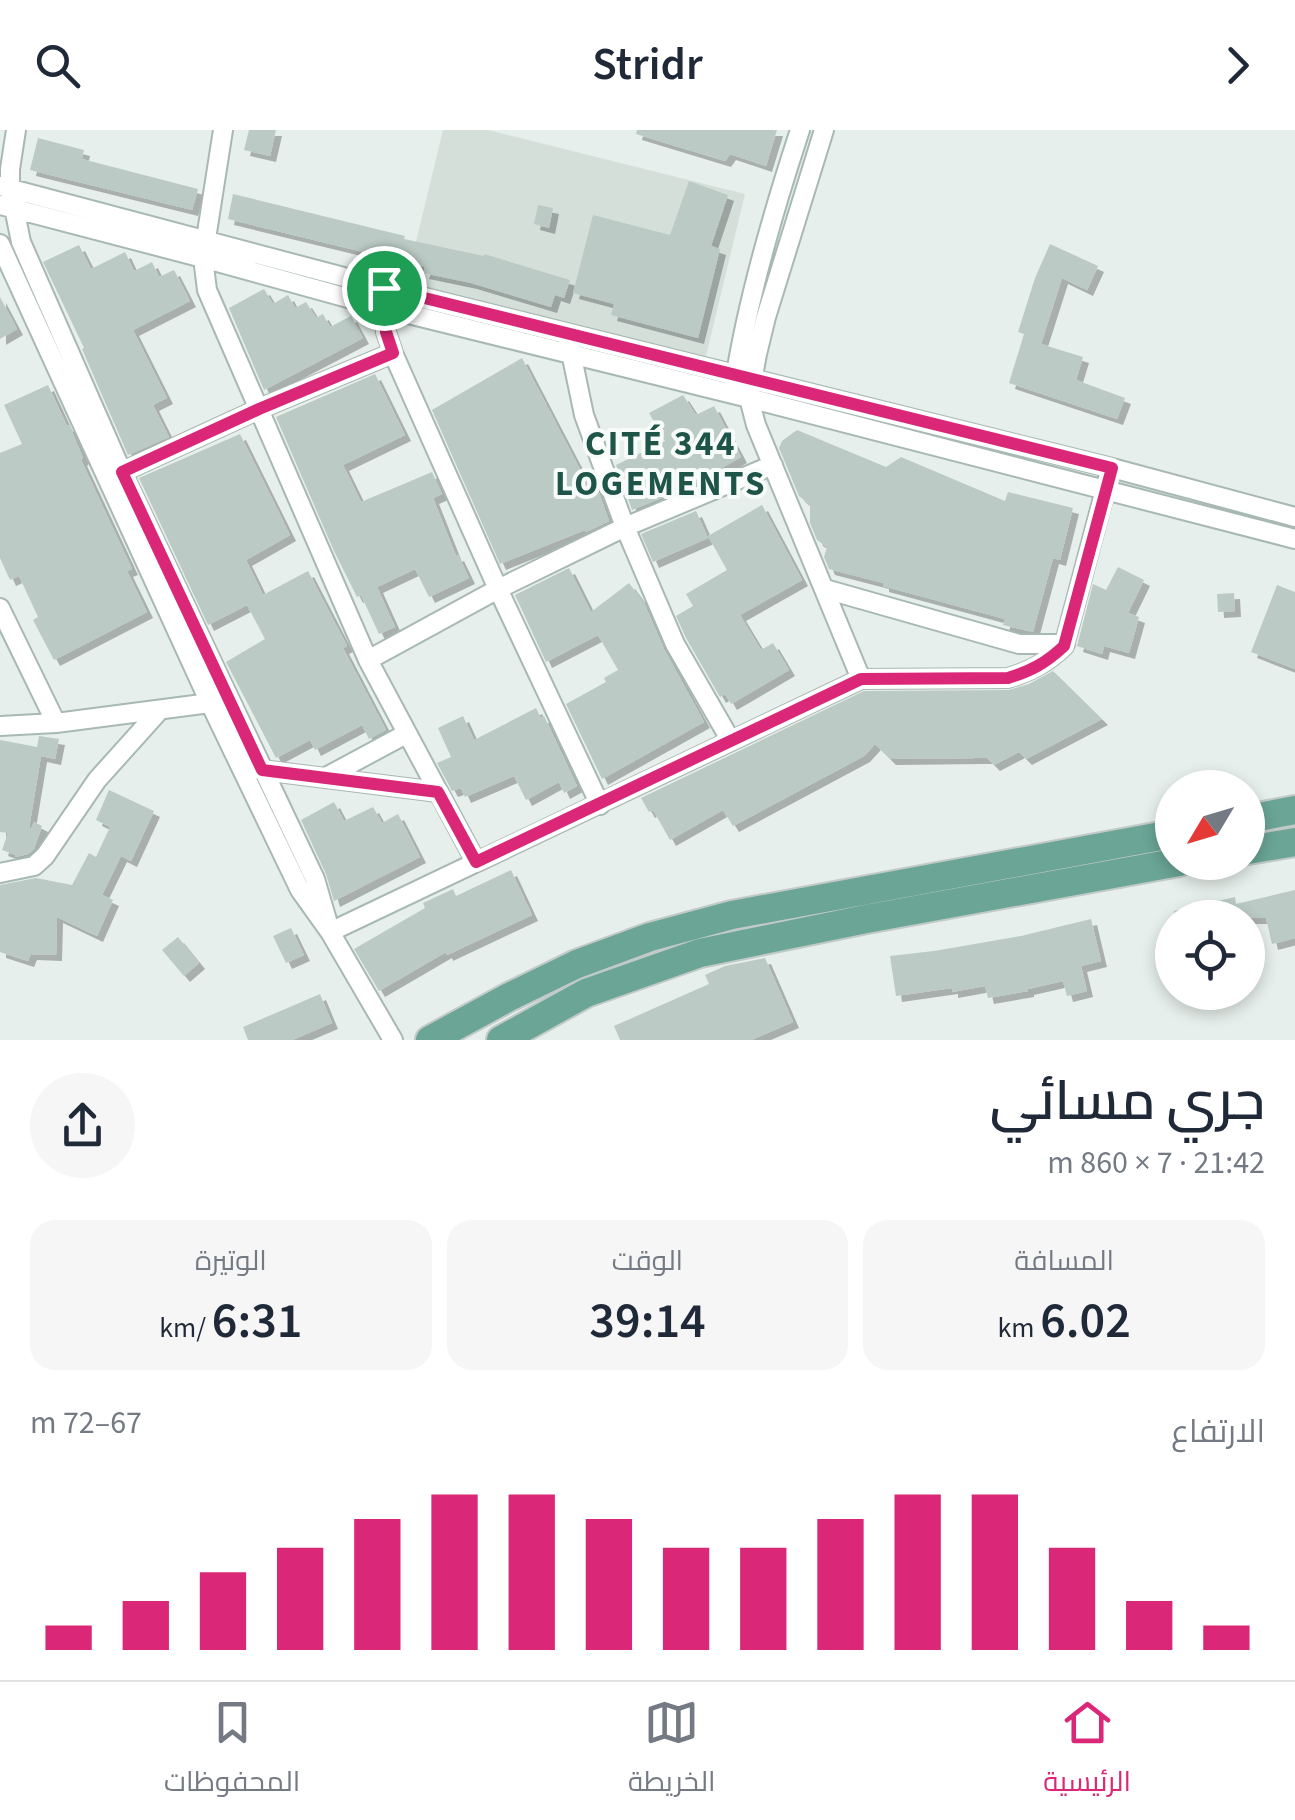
<!DOCTYPE html>
<html lang="ar">
<head>
<meta charset="utf-8">
<style>
	body { margin:0; font-family:"Source Sans 3",Cairo,sans-serif; background:#f6f6f7; color:#1f2937; direction:rtl; height:100vh; display:flex; flex-direction:column; font-size:38px; white-space:nowrap }
	* { box-sizing:border-box; margin:0 }
	p { font-size:32px; color:#747a83 }
	.icon { flex:none; width:55px; height:55px; fill:none; stroke:currentColor; stroke-width:2; stroke-linecap:round; stroke-linejoin:round }
	.map { position:relative; height:910px; overflow:hidden; direction:ltr }
	.panel { display:flex; flex-direction:column; background:#fff; flex:1 }
	.panel>* { flex:none }
	.needle { width:65px; rotate:232deg }
	.tools { position:absolute; left:1155px; top:640px; display:grid; gap:20px }
	.tools a { display:grid; place-items:center; width:110px; height:110px; border-radius:50%; background:#fff; box-shadow:0 5px 15px #0003; font-size:50px }
	.pin { position:absolute; display:grid; place-items:center; width:85px; height:85px; color:#fff; margin:-42px; border:5px solid #fff; border-radius:50%; box-shadow:0 2px 10px #0007 }
	.round { display:grid; place-items:center; flex:none; width:105px; height:105px; border-radius:52px; background:#f6f6f7 }
	.overview { display:flex; align-items:center; justify-content:space-between; height:170px; padding:0 30px }
	h1 { font-size:55px; font-weight:600; line-height:75px }
	.figures { display:grid; grid-template-columns:repeat(3,1fr); gap:15px; height:170px; padding:10px 30px }
	.figures div { display:grid; align-content:center; border-radius:25px; background:#f6f6f7; text-align:center }
	.figures b { font-size:50px; font-weight:600 }
	.figures small { font-size:28px; font-weight:400 }
	.figures p { font-size:28px }
	.chart { height:280px; padding:20px 30px }
	.chart p { display:flex; justify-content:space-between }
	.chart svg { width:100%; height:180px; margin-top:10px; stroke:#db2777; stroke-width:6 }
	header { display:flex; justify-content:space-between; align-items:center; height:130px; padding:0 30px; background:#fff; font-size:45px; font-weight:600 }
	.menu { display:flex; justify-content:space-around; align-items:center; height:140px; border-top:2px solid #e0e1e3; background:#fff; font-size:28px; color:#747a83 }
	.menu a { display:grid; justify-items:center; gap:5px }
	.menu .on { color:#db2777 }
	.map>svg:first-child { display:block }
</style>
</head>
<body>
<header><svg class="icon" aria-label="forward" viewBox="0 0 24 24"><path d="M9 5l7 7-7 7"/></svg>Stridr<svg class="icon" aria-label="search" viewBox="0 0 24 24"><circle cx="10" cy="10" r="6"/><path d="M15 15l6 6"/></svg></header>
<div class="map">
<svg width="1295" height="910" viewBox="0 0 1295 910">
	<defs>
		<filter id="shadow"><feDropShadow dx="6" dy="6" stdDeviation="0" flood-color="#0004"/></filter>
	</defs>
	<rect width="100%" height="100%" fill="#e6efeb"/>
	<!-- built -->
	<path fill="#d4dfda" d="M 443,0 L 488,0 L 745,64 L 706,226 L 406,153 Z"/>
	<!-- building -->
	<path fill="#bbcac4" filter="url(#shadow)" d="M 249,0 L 276,0 L 270,26 L 244,20 Z
		M 637,0 L 777,0 L 766,36 L 730,24 L 725,31 L 636,4 Z
		M 38,8 L 84,20 L 82,29 L 198,59 L 192,80 L 30,40 Z
		M 689,51 L 728,65 L 711,116 L 720,119 L 698,208 L 611,185 L 614,174 L 573,163 L 593,85 L 670,105 Z
		M 233,64 L 405,106 L 404,109 L 484,126 L 484,124 L 570,150 L 564,168 L 555,165 L 551,177 L 471,153 L 423,143 L 425,137 L 228,89 Z
		M 538,75 L 553,78 L 549,98 L 534,94 Z
		M 1050,114 L 1098,136 L 1087,160 L 1062,148 L 1041,214 L 1083,227 L 1076,250 L 1125,268 L 1117,289 L 1009,253 L 1024,204 L 1018,202 L 1035,148 Z
		M 79,115 L 91,139 L 125,122 L 134,141 L 152,132 L 159,147 L 174,140 L 190,171 L 133,200 L 167,268 L 153,275 L 169,307 L 128,325 L 82,219 L 84,218 L 43,132 Z
		M 264,159 L 273,174 L 288,165 L 295,178 L 306,172 L 316,188 L 323,184 L 330,197 L 351,186 L 363,208 L 264,260 L 229,178 Z
		M 0,167 L 17,199 L 0,209 Z
		M 522,228 L 585,349 L 593,346 L 609,391 L 586,402 L 585,400 L 500,434 L 432,280 Z
		M 375,244 L 405,305 L 343,335 L 361,372 L 432,342 L 442,364 L 433,368 L 456,426 L 458,425 L 469,448 L 429,467 L 415,439 L 377,457 L 395,497 L 379,504 L 361,465 L 357,467 L 334,421 L 276,287 Z
		M 48,255 L 67,296 L 69,295 L 83,328 L 81,330 L 132,439 L 127,441 L 147,482 L 54,530 L 33,490 L 38,487 L 19,446 L 10,450 L 0,428 L 0,323 L 22,314 L 4,275 Z
		M 683,265 L 696,285 L 714,276 L 741,327 L 686,358 L 632,380 L 616,335 L 665,311 L 649,283 Z
		M 797,300 L 886,337 L 901,327 L 1005,371 L 1008,362 L 1073,378 L 1060,430 L 1053,428 L 1033,502 L 1003,495 L 1005,489 L 883,456 L 883,453 L 829,439 L 824,427 L 827,417 L 817,410 L 810,393 L 810,375 L 799,366 L 779,318 L 782,311 Z
		M 240,304 L 290,405 L 246,430 L 263,465 L 308,441 L 347,516 L 343,518 L 386,600 L 369,609 L 362,595 L 315,620 L 310,610 L 276,628 L 226,532 L 265,509 L 247,475 L 208,495 L 139,348 Z
		M 762,375 L 802,450 L 740,485 L 761,520 L 773,513 L 789,540 L 731,574 L 725,564 L 720,567 L 686,508 L 676,486 L 693,476 L 686,464 L 727,440 L 708,406 Z
		M 696,381 L 708,408 L 653,432 L 641,404 Z
		M 1118,437 L 1144,450 L 1128,483 L 1139,487 L 1129,523 L 1104,516 L 1102,524 L 1077,516 L 1093,454 L 1106,460 Z
		M 569,438 L 591,482 L 629,453 L 644,473 L 664,519 L 704,592 L 602,649 L 566,574 L 606,552 L 604,548 L 618,540 L 598,505 L 546,532 L 515,465 Z
		M 1277,455 L 1295,462 L 1295,539 L 1251,522 Z
		M 1234,463 L 1235,481 L 1218,482 L 1217,464 Z
		M 1053,541 L 1102,589 L 1026,629 L 1019,622 L 994,635 L 987,628 L 976,628 L 890,629 L 875,614 L 864,626 L 733,696 L 723,680 L 670,710 L 653,680 L 649,682 L 641,668 L 864,561 L 1009,560 L 1029,554 Z
		M 536,578 L 541,588 L 544,586 L 577,656 L 564,663 L 559,652 L 526,670 L 514,646 L 465,667 L 461,658 L 452,661 L 437,633 L 451,627 L 438,598 L 463,586 L 474,610 Z
		M 39,606 L 59,609 L 55,629 L 41,626 L 29,698 L 31,699 L 34,692 L 42,696 L 34,719 L 28,724 L 15,727 L 16,725 L 2,720 L 8,703 L 0,702 L 0,610 L 37,617 Z
		M 109,660 L 154,681 L 131,731 L 121,726 L 102,765 L 113,770 L 97,806 L 57,787 L 56,825 L 31,824 L 28,831 L 0,822 L 0,755 L 36,748 L 72,755 L 89,723 L 96,727 L 110,697 L 96,690 Z
		M 334,672 L 344,691 L 373,677 L 382,693 L 398,684 L 420,727 L 334,771 L 326,744 L 301,690 Z
		M 511,740 L 532,785 L 447,825 L 446,822 L 379,861 L 354,819 L 425,778 L 423,773 L 453,759 L 456,766 Z
		M 1295,760 L 1295,808 L 1272,814 L 1266,788 L 1175,788 L 1174,781 L 1235,767 L 1236,774 Z
		M 1091,789 L 1101,831 L 1081,836 L 1087,861 L 1067,866 L 1063,851 L 1028,859 L 1028,861 L 988,868 L 985,856 L 952,862 L 952,858 L 896,866 L 890,826 L 934,821 L 1021,806 Z
		M 291,798 L 304,825 L 286,833 L 273,806 Z
		M 178,807 L 199,833 L 184,846 L 162,820 Z
		M 765,828 L 793,892 L 751,910 L 620,910 L 614,896 L 709,854 L 705,845 L 725,836 Z
		M 320,864 L 332,893 L 292,910 L 248,910 L 243,897 Z"/>
	<g fill="none" stroke-linecap="round" stroke-linejoin="round">
		<!-- street casing -->
		<g stroke="#a8b8b2" stroke-width="22">
			<path id="street" d="M 16,0 L 10,39 L 10,58 L 21,112 L 122,342 L 315,749 L 329,797
				M 223,0 L 203,128 L 207,160 L 368,530 L 476,732
				M 824,0 L 766,187 L 757,224 L 749,268 L 756,295 L 861,549
				M 0,56 L 385,158 L 1112,338 L 1295,387
				M 0,75 L 203,128 L 384,178 L 749,268 L 1295,409
				M 0,114 L 210,573 L 300,760 L 330,802 L 393,910
				M 384,171 L 386,202 L 393,223 L 498,459 L 600,675
				M 569,213 L 584,285 L 625,397 L 675,514 L 731,611
				M 734,256 C 747,170 773,82 800,0
				M 122,342 L 259,279 L 393,223
				M 825,459 L 1019,514 L 1065,514
				M 0,478 L 56,593 L 0,596
				M 368,530 L 498,459 L 625,397 L 773,335
				M 56,593 L 210,573
				M 262,640 L 438,662
				M 326,647 L 406,604
				M 0,743 L 34,736 L 45,726 L 97,650 L 159,581
				M 330,802 L 861,549 L 1008,548 C 1031,541 1046,533 1064,516 L 1108,349"/>
		</g>
		<!-- primary casing -->
		<g stroke="#c2cac8" stroke-width="32">
			<path id="primary" d="M 1248,689 L 1295,680
				M 1248,720 L 1295,712
				M 430,910 L 509,867 L 577,834 L 650,807 L 732,785 L 1172,704
				M 501,910 L 586,863 L 700,823 L 866,789 L 1179,732"/>
		</g>
		<!-- street -->
		<use href="#street" stroke="#fff" stroke-width="18"/>
		<!-- primary -->
		<use href="#primary" stroke="#6aa596" stroke-width="28"/>
	</g>
	<g fill="none" stroke-linecap="round" stroke-linejoin="round">
		<!-- route casing -->
		<g stroke="#fff" stroke-width="20">
			<path id="route" d="M 384,158 L 1112,338 L 1064,516 C 1046,533 1031,541 1008,548 L 861,549 L 476,732 L 438,662 L 262,640 L 122,342 L 259,279 L 393,223 L 386,202 Z"/>
		</g>
		<!-- route -->
		<use href="#route" stroke="#db2777" stroke-width="12"/>
	</g>
	<g text-anchor="middle" dominant-baseline="central" stroke-width="8" stroke-linejoin="round" paint-order="stroke">
		<!-- district labels -->
		<g font-size="35" font-weight="bold" letter-spacing="2.5" fill="#1f5548" stroke="#f7fbf9">
			<text x="661" y="314">CITÉ 344<tspan x="661" dy="40">LOGEMENTS</tspan></text>
		</g>
	</g>
</svg>
<div class="tools">
<a><svg class="needle" viewBox="-14 -14 28 28"><path d="M0-13l5 13h-10z" fill="#e53935"/><path d="M0 13l5-13h-10z" fill="#747a83"/></svg></a>
<a><svg class="icon" aria-label="locate" viewBox="0 0 24 24"><circle cx="12" cy="12" r="6"/><path d="M12 2v4M12 18v4M2 12h4M18 12h4"/></svg></a>
</div>
<div class="pin" style="left:384px;top:158px;background:#1e9e55"><svg class="icon" aria-label="arrive" viewBox="0 0 24 24"><path d="M6 21V4h12l-3 4 3 4H6"/></svg></div>
</div>
<section class="panel">
<div class="overview"><div><h1>جري مسائي</h1><p>21:42 · 7 × 860 m</p></div><a class="round"><svg class="icon" aria-label="share" viewBox="0 0 24 24"><path d="M12 15V3M7 8l5-5 5 5M5 13v7h14v-7"/></svg></a></div>
<div class="figures">
<div><p>المسافة</p><b>6.02<small> km</small></b></div>
<div><p>الوقت</p><b>39:14</b></div>
<div><p>الوتيرة</p><b>6:31<small> /km</small></b></div>
</div>
<div class="chart"><p><span>الارتفاع</span>67–72 m</p>
<svg viewBox="0 0 160 44" preserveAspectRatio="none"><path d="M5 44V38M15 44V32M25 44V25M35 44V19M45 44V12M55 44V6M65 44V6M75 44V12M85 44V19M95 44V19M105 44V12M115 44V6M125 44V6M135 44V19M145 44V32M155 44V38"/></svg>
</div>
</section>
<nav class="menu">
<a class="on"><svg class="icon" aria-label="home" viewBox="0 0 24 24"><path d="M3 11l9-7 9 7M6 9v11h12V9"/></svg>الرئيسية</a>
<a><svg class="icon" aria-label="map" viewBox="0 0 24 24"><path d="M3 6l6-2 6 2 6-2v14l-6 2-6-2-6 2zM9 4v14M15 6v14"/></svg>الخريطة</a>
<a><svg class="icon" aria-label="saved" viewBox="0 0 24 24"><path d="M7 4h10v16l-5-4-5 4z"/></svg>المحفوظات</a>
</nav>
</body>
</html>
